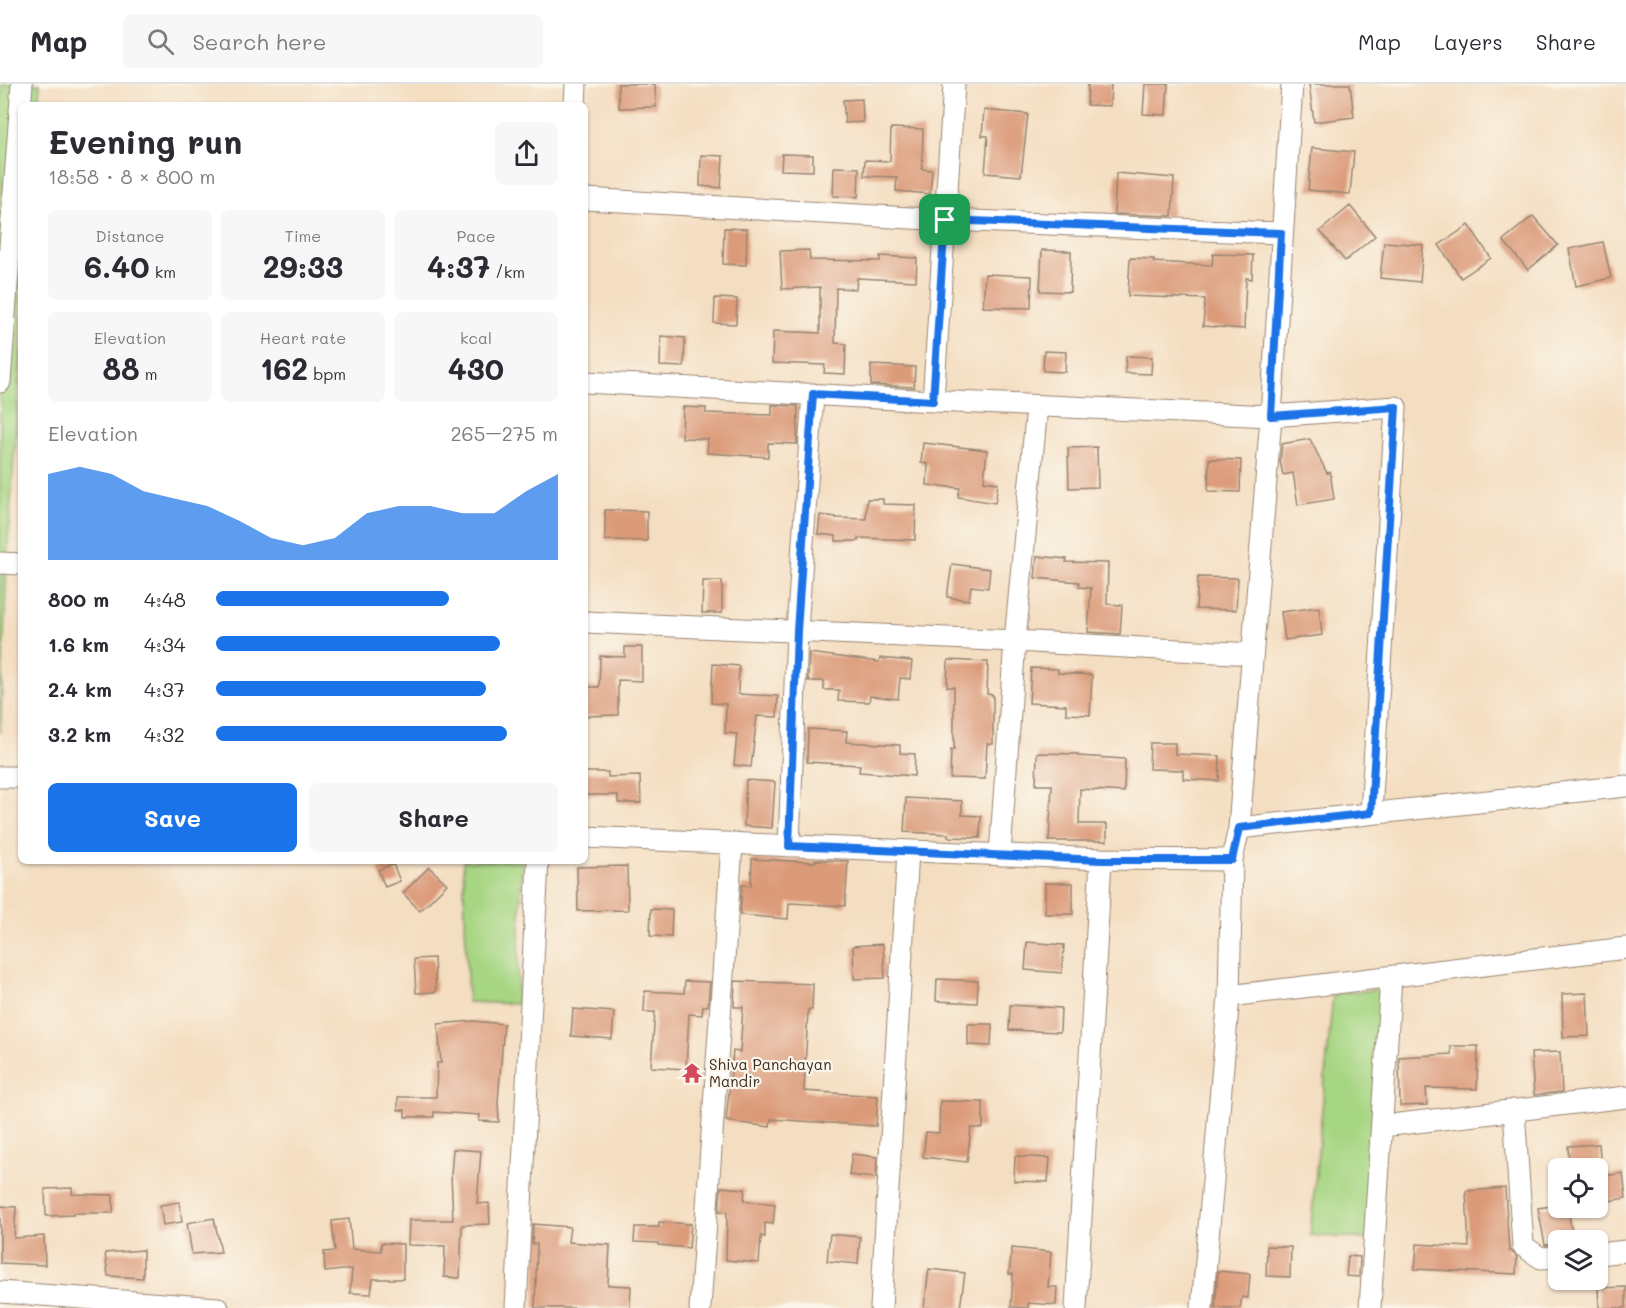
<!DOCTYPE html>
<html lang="en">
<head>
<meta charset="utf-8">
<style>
	body { margin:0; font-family:Mali,sans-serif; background:#f7f7f7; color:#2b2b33; height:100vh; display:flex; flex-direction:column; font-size:22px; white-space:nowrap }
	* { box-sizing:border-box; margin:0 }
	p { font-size:20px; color:#7c7c81 }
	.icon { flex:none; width:33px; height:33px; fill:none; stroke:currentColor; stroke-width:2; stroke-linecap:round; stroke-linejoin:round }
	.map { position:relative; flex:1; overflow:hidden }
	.sheet { position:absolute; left:18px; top:18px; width:570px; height:762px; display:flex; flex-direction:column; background:#fff; border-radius:9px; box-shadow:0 2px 4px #0004 }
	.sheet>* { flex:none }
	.controls { position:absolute; left:1548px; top:1074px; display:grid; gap:12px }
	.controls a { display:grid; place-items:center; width:60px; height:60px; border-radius:9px; background:#fff; box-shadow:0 2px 4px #0004; font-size:30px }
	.pin { position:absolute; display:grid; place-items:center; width:51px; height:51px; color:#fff; margin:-26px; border-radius:12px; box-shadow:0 3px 9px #0006 }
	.round { display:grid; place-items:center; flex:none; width:63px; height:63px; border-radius:9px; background:#f7f7f7 }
	.summary { display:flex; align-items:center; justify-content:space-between; height:102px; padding:0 30px }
	h1 { font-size:33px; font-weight:800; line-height:45px }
	.metrics { display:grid; grid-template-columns:repeat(3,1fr); gap:9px; height:102px; padding:6px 30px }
	.metrics div { display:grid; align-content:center; border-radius:9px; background:#f7f7f7; text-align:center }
	.metrics b { font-size:30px; font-weight:800 }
	.metrics small { font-size:16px; font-weight:400 }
	.metrics p { font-size:16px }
	.chart { height:168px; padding:12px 30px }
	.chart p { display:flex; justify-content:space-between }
	.chart svg { width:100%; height:108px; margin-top:6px; fill:#1a73e8; opacity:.7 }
	.primary-button { display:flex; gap:12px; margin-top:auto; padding:12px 30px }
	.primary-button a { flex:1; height:69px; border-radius:9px; background:#1a73e8; color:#fff; font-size:24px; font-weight:800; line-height:69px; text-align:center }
	.primary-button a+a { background:#f7f7f7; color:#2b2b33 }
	ul { padding:0 30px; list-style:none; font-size:20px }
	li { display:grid; grid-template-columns:96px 72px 1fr; align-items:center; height:45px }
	li i { height:15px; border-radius:8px; background:#1a73e8 }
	header { display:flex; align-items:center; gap:36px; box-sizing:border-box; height:84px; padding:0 30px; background:#fff; border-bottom:2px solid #e1e1e2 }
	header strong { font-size:28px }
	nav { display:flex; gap:33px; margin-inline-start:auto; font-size:21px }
	.search { width:420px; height:54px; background:#f7f7f7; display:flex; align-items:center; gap:15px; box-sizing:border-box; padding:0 21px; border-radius:9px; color:#7c7c81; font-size:22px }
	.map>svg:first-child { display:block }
</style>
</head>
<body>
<header>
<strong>Map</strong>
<div class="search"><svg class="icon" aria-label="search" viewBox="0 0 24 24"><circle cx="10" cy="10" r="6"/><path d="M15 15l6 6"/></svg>Search here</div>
<nav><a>Map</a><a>Layers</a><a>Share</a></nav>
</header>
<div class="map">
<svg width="1626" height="1224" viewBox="0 0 1626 1224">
	<rect width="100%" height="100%" fill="#fbf7ec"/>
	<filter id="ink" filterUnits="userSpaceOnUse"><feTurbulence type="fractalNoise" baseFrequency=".0167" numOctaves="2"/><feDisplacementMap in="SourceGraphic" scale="12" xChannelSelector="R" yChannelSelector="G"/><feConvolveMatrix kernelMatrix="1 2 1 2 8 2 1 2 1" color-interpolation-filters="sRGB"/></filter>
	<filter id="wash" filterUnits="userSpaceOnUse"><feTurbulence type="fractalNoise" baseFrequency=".008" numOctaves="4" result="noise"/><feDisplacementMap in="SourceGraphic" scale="24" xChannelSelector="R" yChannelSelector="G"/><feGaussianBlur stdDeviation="1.35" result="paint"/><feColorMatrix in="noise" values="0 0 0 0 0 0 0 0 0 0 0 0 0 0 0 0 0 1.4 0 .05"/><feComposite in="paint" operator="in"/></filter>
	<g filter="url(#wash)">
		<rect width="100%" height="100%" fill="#f4dec1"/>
		<!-- green -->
		<path fill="#a7d683" stroke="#718050" stroke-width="1.5" d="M 2,0 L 40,0 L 38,21 L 21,21 L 21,272 L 7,473 L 0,650 L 0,51 Z
			M 463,777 L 522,777 L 517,920 L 468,918 Z
			M 1383,905 L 1380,1156 L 1310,1151 L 1333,910 Z"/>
		<g id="blocks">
			<!-- building -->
			<path fill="#db9a78" d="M 618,0 L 655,0 L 656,23 L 619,24 Z
				M 1088,0 L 1111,0 L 1110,22 L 1087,21 Z
				M 1145,0 L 1168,0 L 1166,31 L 1143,30 Z
				M 1309,0 L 1350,0 L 1354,33 L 1314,38 Z
				M 862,15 L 863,38 L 845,39 L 843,16 Z
				M 984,26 L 1028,30 L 1021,92 L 985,89 L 988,52 L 982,52 Z
				M 891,44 L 923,45 L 922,85 L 932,86 L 930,110 L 896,107 L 897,93 L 864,92 L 865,76 L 890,77 Z
				M 1312,64 L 1354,68 L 1350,110 L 1308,106 Z
				M 782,70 L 813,71 L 813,87 L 781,86 Z
				M 701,71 L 723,72 L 721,104 L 700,102 Z
				M 834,83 L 859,84 L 858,113 L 833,112 Z
				M 1116,89 L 1174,94 L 1172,132 L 1114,130 Z
				M 1350,122 L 1375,152 L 1345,177 L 1320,147 Z
				M 1533,132 L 1558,161 L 1528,186 L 1503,156 Z
				M 1469,141 L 1491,174 L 1461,194 L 1439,161 Z
				M 724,144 L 747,145 L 746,181 L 723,180 Z
				M 1384,158 L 1423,161 L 1420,198 L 1380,194 Z
				M 1603,158 L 1611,194 L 1576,202 L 1569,165 Z
				M 809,166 L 810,176 L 880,177 L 880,172 L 917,174 L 916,197 L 857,194 L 856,205 L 836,204 L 835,259 L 846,260 L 845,290 L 824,289 L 825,281 L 772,279 L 773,247 L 820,249 L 820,203 L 782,205 L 780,167 Z
				M 1042,166 L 1071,167 L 1070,208 L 1040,207 Z
				M 1213,170 L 1253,171 L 1252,195 L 1246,194 L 1244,245 L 1203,242 L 1205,215 L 1128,212 L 1130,174 L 1154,175 L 1153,178 L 1212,181 Z
				M 985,190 L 1032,192 L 1031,224 L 983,223 Z
				M 715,214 L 737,215 L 736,240 L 714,239 Z
				M 661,252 L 685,254 L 684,283 L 660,282 Z
				M 1044,267 L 1066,268 L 1065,288 L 1043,287 Z
				M 1126,272 L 1152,273 L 1151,290 L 1125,289 Z
				M 871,281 L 915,283 L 914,303 L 871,301 Z
				M 772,321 L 798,322 L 797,360 L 768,359 L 768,373 L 707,369 L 708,355 L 682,354 L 683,323 L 706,324 L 706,329 L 772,331 Z
				M 1310,355 L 1327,389 L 1330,388 L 1334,415 L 1298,421 L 1293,389 L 1283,391 L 1280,377 L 1282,360 Z
				M 923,359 L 987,366 L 984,397 L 998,399 L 995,419 L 958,413 L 960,404 L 927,401 L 928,380 L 921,379 Z
				M 1097,363 L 1098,403 L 1069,404 L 1068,364 Z
				M 1209,375 L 1241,376 L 1240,408 L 1208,407 Z
				M 867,415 L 883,415 L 883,420 L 916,421 L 915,456 L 858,454 L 858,457 L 836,457 L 836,452 L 818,450 L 820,431 L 836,433 L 836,434 L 866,435 Z
				M 605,426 L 647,427 L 647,457 L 605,456 Z
				M 1037,472 L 1067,475 L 1066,478 L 1108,479 L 1107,520 L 1122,521 L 1120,550 L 1088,548 L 1091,504 L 1079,503 L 1079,498 L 1035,494 Z
				M 952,480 L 990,485 L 988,504 L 971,502 L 969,516 L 947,513 Z
				M 1198,493 L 1238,494 L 1236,526 L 1196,525 Z
				M 703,497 L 722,497 L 722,529 L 702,529 Z
				M 1319,523 L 1322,551 L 1285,556 L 1281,528 Z
				M 625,563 L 642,563 L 642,597 L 618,596 L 618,631 L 586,632 L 585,603 L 599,603 L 600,572 L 625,573 Z
				M 809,569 L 879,578 L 880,574 L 912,577 L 910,595 L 900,594 L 898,615 L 870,612 L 869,618 L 838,617 L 839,606 L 824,606 L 824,597 L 808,597 Z
				M 948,576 L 988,578 L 987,610 L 993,611 L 993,660 L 987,660 L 985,695 L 950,694 L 951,666 L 954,666 L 954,603 L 947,603 Z
				M 713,580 L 739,582 L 738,610 L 778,612 L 777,633 L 757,632 L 751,683 L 734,681 L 737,650 L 725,649 L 726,620 L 711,619 Z
				M 1031,584 L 1058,585 L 1058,589 L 1092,591 L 1090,631 L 1066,630 L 1066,621 L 1029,619 Z
				M 808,645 L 847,647 L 846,658 L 900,661 L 900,669 L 915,670 L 914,692 L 859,688 L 860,681 L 807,678 Z
				M 1150,659 L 1175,659 L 1175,670 L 1220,672 L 1219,697 L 1183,695 L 1183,686 L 1149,685 Z
				M 1037,669 L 1078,670 L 1078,672 L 1125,675 L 1124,708 L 1080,705 L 1079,740 L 1107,740 L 1107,757 L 1049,757 L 1052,701 L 1036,701 Z
				M 585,688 L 608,688 L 608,693 L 640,692 L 641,719 L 618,719 L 618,711 L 585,711 Z
				M 746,696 L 775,698 L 772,744 L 744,742 Z
				M 906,714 L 962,717 L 962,731 L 981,732 L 980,754 L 948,753 L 948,750 L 904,748 Z
				M 752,775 L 815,778 L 815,776 L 848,777 L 845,822 L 789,819 L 788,835 L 740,831 L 742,801 L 751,802 Z
				M 393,780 L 400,797 L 385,803 L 378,786 Z
				M 627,782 L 628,826 L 578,827 L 577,783 Z
				M 429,783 L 447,800 L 420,827 L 403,809 Z
				M 1045,799 L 1073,799 L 1073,830 L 1045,830 Z
				M 651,825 L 672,826 L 671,853 L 650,852 Z
				M 1027,858 L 1064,861 L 1062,889 L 1025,886 Z
				M 883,860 L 885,894 L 854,895 L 853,862 Z
				M 434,874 L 436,908 L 416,909 L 414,875 Z
				M 937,895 L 978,897 L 977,919 L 936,917 Z
				M 685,897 L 710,898 L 708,922 L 703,922 L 702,931 L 689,930 L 686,985 L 651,983 L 655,928 L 644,928 L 645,907 L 684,909 Z
				M 735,897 L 813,900 L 812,926 L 808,926 L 804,1007 L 878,1012 L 876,1042 L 771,1035 L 770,1043 L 726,1037 L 733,967 L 740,968 L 743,923 L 734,923 Z
				M 1587,909 L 1589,952 L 1563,953 L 1562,910 Z
				M 1010,921 L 1061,924 L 1060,948 L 1009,946 Z
				M 573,925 L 614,928 L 612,955 L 571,952 Z
				M 473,937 L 504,940 L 498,1018 L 499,1038 L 479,1037 L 480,1031 L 434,1028 L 434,1033 L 405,1033 L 405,1026 L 398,1026 L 398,1013 L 436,1013 L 437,979 L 441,979 L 438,940 Z
				M 968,940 L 992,940 L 991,962 L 968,961 Z
				M 1451,962 L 1478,962 L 1477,1005 L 1426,1004 L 1427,1021 L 1400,1022 L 1399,973 L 1451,970 Z
				M 1560,968 L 1562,1008 L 1534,1011 L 1531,969 Z
				M 940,1017 L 983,1018 L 983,1044 L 971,1044 L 967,1078 L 923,1073 L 926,1048 L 939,1049 Z
				M 1599,1060 L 1601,1084 L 1569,1084 L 1568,1062 Z
				M 453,1065 L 481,1067 L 477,1120 L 489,1119 L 490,1140 L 462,1141 L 460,1194 L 444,1193 L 445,1162 L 408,1161 L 409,1136 L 453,1136 L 451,1090 Z
				M 852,1070 L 877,1073 L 876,1094 L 849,1091 Z
				M 1015,1072 L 1050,1074 L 1048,1098 L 1014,1097 Z
				M 1623,1089 L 1626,1114 L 1598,1119 L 1598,1093 Z
				M 721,1103 L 745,1105 L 744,1117 L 775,1120 L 773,1140 L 765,1139 L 765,1153 L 761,1152 L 759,1179 L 726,1176 L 727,1128 L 719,1127 Z
				M 72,1104 L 72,1110 L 113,1111 L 113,1129 L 73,1129 L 73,1131 L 46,1132 L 45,1105 Z
				M 1505,1104 L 1509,1167 L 1511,1167 L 1517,1173 L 1516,1190 L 1415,1185 L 1417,1160 L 1469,1163 L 1466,1107 Z
				M 179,1118 L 182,1138 L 163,1141 L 160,1121 Z
				M 1558,1121 L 1558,1124 L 1568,1124 L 1573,1156 L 1558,1156 L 1558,1160 L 1545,1161 L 1538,1124 Z
				M 0,1122 L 16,1123 L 14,1154 L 44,1152 L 45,1181 L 0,1179 Z
				M 214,1134 L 221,1168 L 192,1170 L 187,1139 Z
				M 349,1135 L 352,1165 L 381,1167 L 381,1159 L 403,1160 L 403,1195 L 373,1195 L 371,1210 L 350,1209 L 352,1185 L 325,1188 L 324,1168 L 335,1167 L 332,1137 Z
				M 659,1138 L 691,1140 L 689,1164 L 658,1161 L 658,1159 L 634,1158 L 635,1143 L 659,1143 Z
				M 533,1140 L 570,1143 L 568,1158 L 610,1161 L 608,1201 L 631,1202 L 630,1224 L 535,1224 L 537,1160 L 532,1160 Z
				M 830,1150 L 860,1153 L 858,1180 L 827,1177 Z
				M 1267,1162 L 1291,1163 L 1290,1193 L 1266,1192 Z
				M 1012,1164 L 1051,1168 L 1048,1203 L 1057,1203 L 1056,1221 L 1028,1219 L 1028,1224 L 1011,1223 L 1013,1190 L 1009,1190 Z
				M 143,1166 L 143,1194 L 108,1192 L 105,1169 Z
				M 1348,1172 L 1360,1173 L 1359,1193 L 1346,1192 Z
				M 929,1185 L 965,1189 L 960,1224 L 924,1224 Z
				M 1218,1187 L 1250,1190 L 1248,1214 L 1242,1213 L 1240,1224 L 1215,1224 Z
				M 1626,1203 L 1626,1224 L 1599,1224 L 1598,1204 Z"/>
		</g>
	</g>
	<g filter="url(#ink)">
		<use href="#blocks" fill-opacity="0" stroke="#988470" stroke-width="1.5"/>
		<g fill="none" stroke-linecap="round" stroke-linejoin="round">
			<!-- minor casing -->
			<g stroke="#988470" stroke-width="23">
				<path id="minor" d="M 575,21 L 576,0
					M 585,115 L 945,136 L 1281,149
					M 0,298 L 22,0
					M 585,298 L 933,317 L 1271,332 L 1396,323 L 1371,729
					M 933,317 L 954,0
					M 0,479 L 21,480
					M 585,538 L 1015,557 L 1252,570
					M 0,693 L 21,693
					M 1239,744 L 1271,332 L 1292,0
					M 585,753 L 1101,775 L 1232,776 L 1239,744 L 1626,702
					M 789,762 L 797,547 L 813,310
					M 1000,771 L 1015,557 L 1037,322
					M 1232,776 L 1229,912 L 1626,864
					M 1514,1026 L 1523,1162 L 1541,1174 L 1558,1173
					M 1383,1042 L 1626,1013
					M 1598,1170 L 1626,1167
					M 0,1208 L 218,1224
					M 516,1224 L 538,777
					M 700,1224 L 732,760
					M 881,1224 L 908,767
					M 1076,1224 L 1101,775
					M 1202,1224 L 1229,912
					M 1370,1224 L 1391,893"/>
			</g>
			<!-- minor -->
			<use href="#minor" stroke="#fff" stroke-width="21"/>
		</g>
	</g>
	<g fill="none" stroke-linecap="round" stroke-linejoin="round" filter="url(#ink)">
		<!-- route casing -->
		<g stroke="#fff" stroke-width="12">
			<path id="route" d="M 945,136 L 1281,149 L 1271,332 L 1396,323 L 1371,729 L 1239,744 L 1232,776 L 1101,776 L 789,762 L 797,547 L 813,310 L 933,317 Z"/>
		</g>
		<!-- route -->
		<use href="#route" stroke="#1a73e8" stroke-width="8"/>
	</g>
	<!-- icons -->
	<defs>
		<g id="temple-bare" transform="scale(1.62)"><path d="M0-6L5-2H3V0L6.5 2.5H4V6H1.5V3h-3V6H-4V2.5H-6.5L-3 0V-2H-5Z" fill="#d1495b" stroke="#fbf7ec" stroke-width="2.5" paint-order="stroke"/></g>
	</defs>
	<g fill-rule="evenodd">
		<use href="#temple-bare" x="692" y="989"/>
	</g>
	<g text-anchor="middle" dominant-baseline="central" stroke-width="4.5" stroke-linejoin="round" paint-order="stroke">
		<!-- poi labels -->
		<g font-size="15" fill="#3b2a1e" stroke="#fbf7ec" text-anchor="start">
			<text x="709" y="980">Shiva Panchayan<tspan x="709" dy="17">Mandir</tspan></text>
		</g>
	</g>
</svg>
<div class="controls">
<a><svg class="icon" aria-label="locate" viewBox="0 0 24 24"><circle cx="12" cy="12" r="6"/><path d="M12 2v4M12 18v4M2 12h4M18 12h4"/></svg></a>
<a><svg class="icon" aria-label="layers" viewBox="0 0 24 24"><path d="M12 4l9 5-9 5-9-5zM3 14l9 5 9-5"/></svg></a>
</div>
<div class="pin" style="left:945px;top:136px;background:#1e9e55"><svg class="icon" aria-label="arrive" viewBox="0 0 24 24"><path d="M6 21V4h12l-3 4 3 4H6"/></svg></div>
<section class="sheet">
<div class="summary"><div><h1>Evening run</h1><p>18:58 · 8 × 800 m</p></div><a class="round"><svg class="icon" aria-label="share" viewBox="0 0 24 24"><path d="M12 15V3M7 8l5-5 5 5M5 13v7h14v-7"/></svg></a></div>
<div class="metrics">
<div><p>Distance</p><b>6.40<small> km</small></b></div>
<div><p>Time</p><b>29:33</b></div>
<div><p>Pace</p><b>4:37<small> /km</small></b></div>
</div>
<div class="metrics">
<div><p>Elevation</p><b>88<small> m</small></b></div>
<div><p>Heart rate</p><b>162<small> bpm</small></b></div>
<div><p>kcal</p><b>430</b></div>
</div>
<div class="chart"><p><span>Elevation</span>265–275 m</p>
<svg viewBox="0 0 160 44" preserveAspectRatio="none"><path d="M0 44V9L10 6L20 9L30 16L40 19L50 22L60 28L70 35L80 38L90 35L100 25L110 22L120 22L130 25L140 25L150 16L160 9V44z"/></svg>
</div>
<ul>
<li><b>800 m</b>4:48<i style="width:68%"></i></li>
<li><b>1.6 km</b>4:34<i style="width:83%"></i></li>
<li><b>2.4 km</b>4:37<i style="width:79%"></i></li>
<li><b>3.2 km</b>4:32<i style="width:85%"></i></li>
</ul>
<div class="primary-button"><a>Save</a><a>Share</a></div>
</section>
</div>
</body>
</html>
